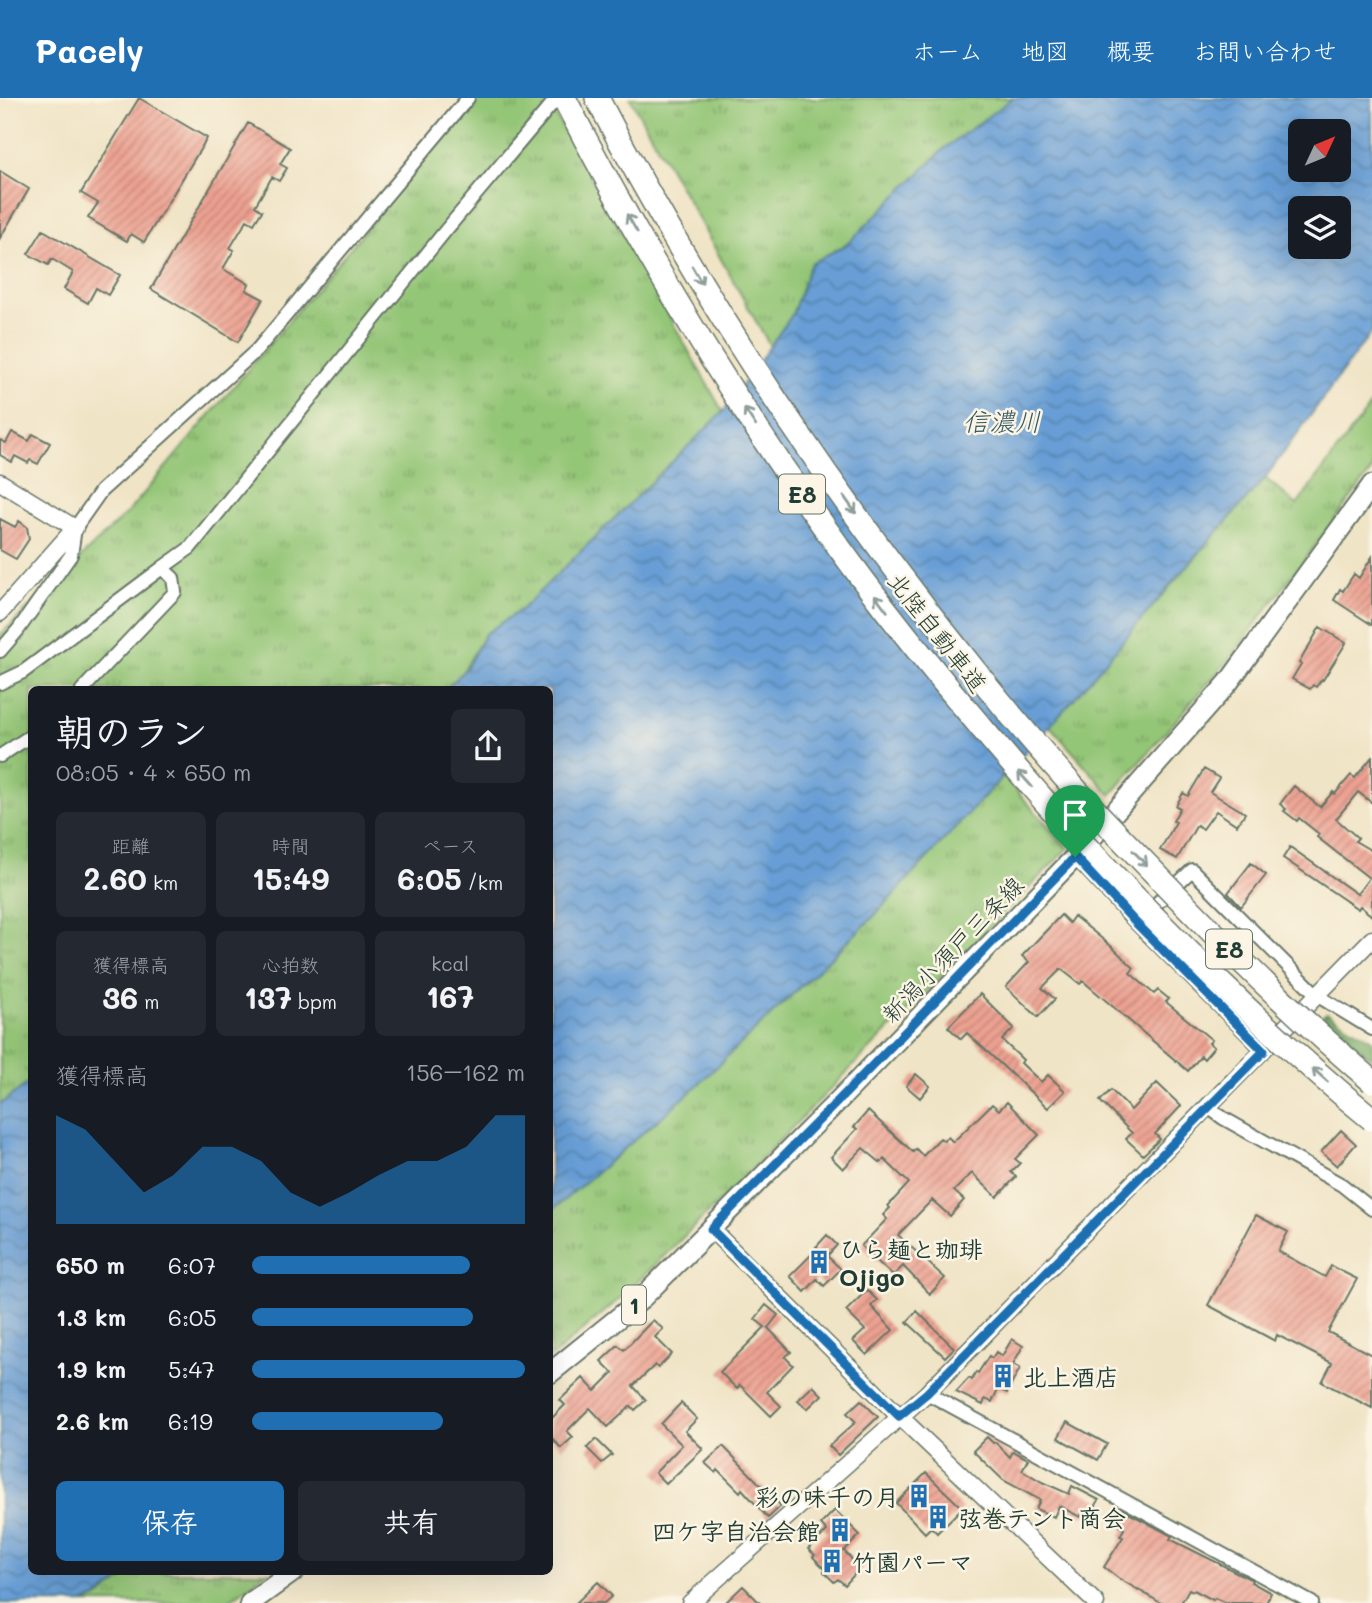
<!DOCTYPE html>
<html lang="ja">
<head>
<meta charset="utf-8">
<style>
	body { margin:0; font-family:Mali,"Klee One",sans-serif; background:#242831; color:#f1f3f6; height:100vh; display:flex; flex-direction:column; font-size:26px; white-space:nowrap }
	* { box-sizing:border-box; margin:0 }
	p { font-size:23px; color:#9ea1a6 }
	.icon { flex:none; width:38px; height:38px; fill:none; stroke:currentColor; stroke-width:2; stroke-linecap:round; stroke-linejoin:round }
	.map { position:relative; flex:1; overflow:hidden }
	.side { position:absolute; left:28px; top:588px; width:525px; height:889px; display:flex; flex-direction:column; background:#171b24; border-radius:10px; box-shadow:0 7px 28px #0002 }
	.side>* { flex:none }
	.needle { width:46px; rotate:46deg }
	.tools { position:absolute; left:1288px; top:21px; display:grid; gap:14px }
	.tools a { display:grid; place-items:center; width:63px; height:63px; border-radius:10px; background:#171b24; box-shadow:0 7px 28px #0002; font-size:35px }
	.pin { position:absolute; display:grid; place-items:center; width:60px; height:60px; color:#fff; margin:-72px -30px; border-radius:50% 50% 50% 0; rotate:-45deg; box-shadow:0 0 7px #0007 }
	.pin .icon { rotate:45deg }
	.round { display:grid; place-items:center; flex:none; width:74px; height:74px; border-radius:10px; background:#242831 }
	.overview { display:flex; align-items:center; justify-content:space-between; height:119px; padding:0 28px }
	h1 { font-size:38px; font-weight:700; line-height:52px }
	.metrics { display:grid; grid-template-columns:repeat(3,1fr); gap:10px; height:119px; padding:7px 28px }
	.metrics div { display:grid; align-content:center; border-radius:10px; background:#242831; text-align:center }
	.metrics b { font-size:30px; font-weight:700 }
	.metrics small { font-size:19px; font-weight:400 }
	.metrics p { font-size:19px }
	.chart { height:196px; padding:14px 28px }
	.chart p { display:flex; justify-content:space-between }
	.chart svg { width:100%; height:126px; margin-top:7px; fill:#1f6fb2; opacity:.7 }
	.action { display:flex; gap:14px; margin-top:auto; padding:14px 28px }
	.action a { flex:1; height:80px; border-radius:10px; background:#1f6fb2; color:#fff; font-size:28px; font-weight:700; line-height:80px; text-align:center }
	.action a+a { background:#242831; color:#f1f3f6 }
	ul { padding:0 28px; list-style:none; font-size:23px }
	li { display:grid; grid-template-columns:112px 84px 1fr; align-items:center; height:52px }
	li i { height:18px; border-radius:9px; background:#1f6fb2 }
	header { display:flex; align-items:center; gap:42px; box-sizing:border-box; height:98px; padding:0 35px; background:#1f6fb2; color:#fff }
	header strong { font-size:33px }
	nav { display:flex; gap:38px; margin-inline-start:auto; font-size:24px }
	.map>svg:first-child { display:block }
</style>
</head>
<body>
<header>
<strong>Pacely</strong>
<nav><a>ホーム</a><a>地図</a><a>概要</a><a>お問い合わせ</a></nav>
</header>
<div class="map">
<svg width="1372" height="1505" viewBox="0 0 1372 1505">
	<defs>
		<pattern id="grass-tufts" width="24" height="20" patternUnits="userSpaceOnUse" patternTransform="scale(1.75)"><rect width="24" height="20" fill="#94c677"/><path d="M3 7l-1-3M5 7V3M7 7l1-3M15 17l-1-3M17 17v-4M19 17l1-3" fill="none" stroke="#78a262"/></pattern>
		<pattern id="forest-firs" width="22" height="20" patternUnits="userSpaceOnUse" patternTransform="scale(1.75)"><rect width="22" height="20" fill="#77ab68"/><path d="M5 1l3.5 6h-7zM16 11l3.5 6h-7z" fill="#618c56"/></pattern>
		<pattern id="water-waves" width="16" height="10" patternUnits="userSpaceOnUse" patternTransform="scale(1.75)"><rect width="16" height="10" fill="#679ed5"/><path d="M0 5q4-4 8 0t8 0" fill="none" stroke="#5482ae"/></pattern>
		<pattern id="building-hatch" width="6" height="6" patternUnits="userSpaceOnUse" patternTransform="scale(1.75)"><rect width="6" height="6" fill="#eda191"/><path d="M-1 1l2-2M0 6l6-6M5 7l2-2" fill="none" stroke="#bf8477"/></pattern>
	</defs>
	<rect width="100%" height="100%" fill="#fcf5e5"/>
	<filter id="ink" filterUnits="userSpaceOnUse"><feTurbulence type="fractalNoise" baseFrequency=".0143" numOctaves="2"/><feDisplacementMap in="SourceGraphic" scale="14" xChannelSelector="R" yChannelSelector="G"/><feConvolveMatrix kernelMatrix="1 2 1 2 8 2 1 2 1" color-interpolation-filters="sRGB"/></filter>
	<filter id="wash" filterUnits="userSpaceOnUse"><feTurbulence type="fractalNoise" baseFrequency=".00686" numOctaves="4" result="noise"/><feDisplacementMap in="SourceGraphic" scale="28" xChannelSelector="R" yChannelSelector="G"/><feGaussianBlur stdDeviation="1.57" result="paint"/><feColorMatrix in="noise" values="0 0 0 0 0 0 0 0 0 0 0 0 0 0 0 0 0 1.4 0 .05"/><feComposite in="paint" operator="in"/></filter>
	<g filter="url(#wash)">
		<rect width="100%" height="100%" fill="#f0e4c6"/>
		<!-- grass -->
		<path fill="url(#grass-tufts)" stroke="#5a8256" stroke-width="2" d="M 473,0 L 546,0 L 723,314 L 522,511 L 485,536 L 462,575 L 446,591 L 32,592 L 31,983 L 0,1006 L 0,537 L 129,413 L 362,136 Z
			M 630,0 L 1013,0 L 945,50 L 846,147 L 811,165 L 792,217 L 770,248 Z
			M 1372,305 L 1372,372 L 1230,560 L 1111,697 L 1049,627 L 1265,380 L 1297,407 Z
			M 1003,678 L 1068,750 L 718,1105 L 623,1198 L 550,1260 L 550,1114 L 686,998 L 873,819 Z
			M 132,1474 L 268,1474 L 226,1505 L 82,1505 L 97,1500 Z"/>
		<!-- forest -->
		<path fill="url(#forest-firs)" stroke="#4b744e" stroke-width="2" d="M 1327,915 L 1372,942 L 1372,961 L 1323,918 Z"/>
		<!-- water -->
		<path fill="url(#water-waves)" stroke="#436e84" stroke-width="2" fill-rule="evenodd" d="M 1013,0 L 1372,0 L 1372,233 L 1265,380 L 1180,476 L 1073,602 L 873,819 L 686,998 L 550,1114 L 550,592 L 446,592 L 467,569 L 485,536 L 522,511 L 723,314 L 792,217 L 811,165 L 846,147 L 945,50 ZM 1300,33 L 1339,33 L 1339,72 L 1300,72 ZM 1300,110 L 1339,110 L 1339,149 L 1300,149 Z
			M 31,983 L 32,1474 L 132,1474 L 97,1500 L 82,1505 L 0,1505 L 0,1006 Z"/>
		<g id="blocks">
			<!-- building -->
			<path fill="url(#building-hatch)" d="M 139,0 L 207,40 L 144,144 L 131,136 L 127,143 L 88,120 L 98,105 L 81,95 Z
				M 248,25 L 290,50 L 280,66 L 287,70 L 279,83 L 272,79 L 255,108 L 262,113 L 254,126 L 247,122 L 230,150 L 234,152 L 223,171 L 249,186 L 246,192 L 263,201 L 238,244 L 151,191 Z
				M 0,73 L 29,91 L 0,140 Z
				M 43,132 L 120,177 L 108,197 L 96,190 L 88,205 L 64,191 L 73,174 L 52,161 L 48,167 L 28,156 Z
				M 12,334 L 29,343 L 33,336 L 50,345 L 38,366 L 30,362 L 28,365 L 15,358 L 12,364 L 0,357 L 0,342 L 6,345 Z
				M 0,421 L 15,429 L 19,423 L 27,429 L 29,441 L 16,461 L 0,452 Z
				M 1372,459 L 1372,527 L 1334,502 L 1340,491 L 1343,493 L 1354,476 L 1359,480 Z
				M 1320,529 L 1346,545 L 1323,582 L 1322,581 L 1316,589 L 1313,587 L 1310,591 L 1292,581 L 1301,566 L 1299,565 Z
				M 1372,659 L 1372,705 L 1358,694 L 1336,721 L 1358,740 L 1355,743 L 1372,753 L 1372,818 L 1360,808 L 1358,811 L 1283,760 L 1290,749 L 1357,796 L 1369,780 L 1317,739 L 1319,736 L 1299,720 L 1297,723 L 1284,713 L 1286,711 L 1280,706 L 1294,688 L 1320,709 L 1333,694 L 1335,696 L 1351,677 L 1355,680 Z
				M 1204,671 L 1219,680 L 1210,694 L 1245,715 L 1237,727 L 1216,713 L 1203,731 L 1197,727 L 1177,761 L 1160,752 L 1176,724 L 1173,723 L 1180,710 L 1176,708 L 1183,695 L 1188,698 Z
				M 1251,765 L 1266,777 L 1241,809 L 1228,795 Z
				M 1061,817 L 1069,825 L 1074,818 L 1111,848 L 1134,870 L 1130,875 L 1154,896 L 1158,892 L 1169,901 L 1166,904 L 1212,942 L 1209,945 L 1214,949 L 1204,961 L 1201,958 L 1188,973 L 1083,883 L 1080,886 L 1061,871 L 1042,890 L 1055,901 L 1038,919 L 1006,889 L 1029,864 L 1022,858 Z
				M 980,896 L 1014,930 L 1002,942 L 1023,962 L 1021,965 L 1041,984 L 1048,977 L 1065,993 L 1048,1010 L 967,935 L 961,941 L 948,929 Z
				M 916,976 L 930,988 L 920,1000 L 906,988 Z
				M 1157,985 L 1181,1008 L 1155,1036 L 1160,1041 L 1143,1057 L 1126,1041 L 1132,1035 L 1100,1003 L 1111,992 L 1131,1012 Z
				M 1007,1004 L 1039,1037 L 1015,1061 L 1020,1065 L 1011,1074 L 1016,1079 L 997,1099 L 972,1075 L 954,1093 L 964,1102 L 950,1118 L 932,1102 L 898,1137 L 945,1180 L 930,1196 L 903,1168 L 893,1178 L 861,1148 L 887,1121 L 883,1117 L 890,1110 L 888,1108 L 909,1085 L 884,1061 L 881,1065 L 863,1050 L 843,1071 L 831,1059 L 857,1031 L 854,1029 L 868,1013 L 913,1054 L 916,1051 L 923,1058 L 940,1040 L 944,1043 L 948,1039 L 953,1044 L 992,1006 L 999,1012 Z
				M 1341,1032 L 1356,1046 L 1337,1068 L 1321,1054 Z
				M 1256,1117 L 1288,1134 L 1278,1153 L 1325,1179 L 1331,1168 L 1357,1181 L 1328,1234 L 1372,1257 L 1372,1310 L 1322,1284 L 1332,1265 L 1277,1237 L 1275,1243 L 1208,1207 Z
				M 827,1137 L 837,1147 L 827,1158 L 841,1171 L 824,1188 L 817,1181 L 805,1194 L 790,1178 L 818,1150 L 816,1149 Z
				M 867,1192 L 877,1202 L 871,1208 L 893,1232 L 867,1257 L 853,1243 L 865,1232 L 846,1213 Z
				M 766,1207 L 778,1217 L 768,1230 L 791,1254 L 785,1259 L 793,1267 L 767,1294 L 781,1308 L 771,1318 L 740,1287 L 737,1291 L 720,1274 L 765,1229 L 755,1221 Z
				M 917,1213 L 954,1250 L 945,1259 L 907,1224 Z
				M 653,1222 L 663,1231 L 655,1239 L 672,1256 L 658,1270 L 655,1267 L 633,1288 L 646,1302 L 635,1312 L 631,1308 L 608,1329 L 590,1310 L 567,1333 L 573,1339 L 561,1350 L 550,1338 L 550,1322 L 565,1307 L 560,1302 L 583,1280 L 595,1293 L 613,1275 L 601,1263 L 618,1247 L 624,1252 Z
				M 1012,1241 L 1023,1248 L 1013,1266 L 1020,1270 L 1007,1295 L 998,1291 L 992,1304 L 985,1301 L 983,1307 L 956,1294 L 969,1280 L 972,1282 L 976,1274 L 978,1275 L 989,1258 L 992,1260 L 996,1254 L 1002,1258 Z
				M 813,1288 L 822,1297 L 807,1311 L 798,1302 Z
				M 861,1302 L 878,1319 L 838,1357 L 829,1348 L 856,1324 L 847,1315 Z
				M 681,1305 L 697,1321 L 685,1333 L 703,1351 L 666,1386 L 655,1375 L 682,1347 L 661,1326 Z
				M 1067,1324 L 1107,1346 L 1098,1362 L 1058,1340 Z
				M 987,1339 L 993,1345 L 995,1344 L 1010,1359 L 1013,1353 L 1028,1361 L 1022,1372 L 1042,1384 L 1069,1396 L 1072,1388 L 1099,1402 L 1089,1420 L 1082,1416 L 1080,1419 L 1059,1408 L 1054,1419 L 1036,1411 L 1040,1402 L 1003,1382 L 973,1353 Z
				M 596,1341 L 612,1357 L 602,1365 L 587,1350 Z
				M 723,1348 L 781,1408 L 768,1420 L 742,1391 L 740,1394 L 718,1372 L 716,1375 L 705,1365 Z
				M 926,1375 L 962,1410 L 937,1435 L 931,1429 L 925,1435 L 896,1405 Z
				M 835,1412 L 860,1437 L 844,1453 L 860,1470 L 845,1487 L 838,1481 L 834,1484 L 824,1474 L 826,1472 L 813,1459 L 815,1457 L 808,1451 L 827,1433 L 821,1426 Z
				M 1123,1412 L 1172,1438 L 1170,1441 L 1252,1482 L 1251,1484 L 1271,1495 L 1266,1505 L 1226,1505 L 1215,1500 L 1213,1502 L 1194,1492 L 1193,1493 L 1189,1491 L 1181,1505 L 1161,1505 L 1118,1480 L 1104,1469 L 1123,1439 L 1120,1438 L 1124,1431 L 1116,1425 Z
				M 598,1484 L 612,1498 L 604,1505 L 576,1505 Z
				M 743,1488 L 760,1505 L 725,1505 Z"/>
		</g>
	</g>
	<g filter="url(#ink)">
		<use href="#blocks" fill-opacity="0" stroke="#687767" stroke-width="2"/>
		<g fill="none" stroke-linecap="round" stroke-linejoin="round">
			<!-- minor casing -->
			<g stroke="#687767" stroke-width="16">
				<path id="minor" d="M 162,470 L 190,450 L 446,132 L 557,0
					M 0,553 L 18,532 L 71,457 L 75,430 L 101,393 L 257,252 L 468,0
					M 0,585 L 23,574 L 162,470 L 173,480 L 175,494 L 82,592
					M 0,658 L 32,637
					M 1075,759 L 1136,825 L 1264,953
					M 1136,825 L 1192,772 L 1318,898 L 1372,931
					M 1208,1009 L 1223,1020 L 1342,1087 L 1372,1111
					M 927,1295 L 1312,1505"/>
			</g>
			<!-- tertiary casing -->
			<g stroke="#687767" stroke-width="19">
				<path id="tertiary" d="M 0,384 L 75,430 L 0,515
					M 711,1131 L 899,1318 L 1096,1505
					M 690,1505 L 927,1295 L 1372,841"/>
			</g>
			<!-- primary casing -->
			<g stroke="#687767" stroke-width="23">
				<path id="primary" d="M 550,1275 L 638,1204 L 837,1004 L 1075,759 L 1228,585 L 1372,387
					M 250,1505 L 293,1474"/>
			</g>
			<!-- motorway casing -->
			<g stroke="#687767" stroke-width="26">
				<path id="motorway" d="M 564,0 C 646,160 742,318 849,463 C 918,557 993,645 1070,732
					M 597,0 C 711,220 857,433 1016,623 C 1041,653 1067,682 1093,711"/>
			</g>
			<!-- minor -->
			<use href="#minor" stroke="#fff" stroke-width="12"/>
			<!-- tertiary -->
			<use href="#tertiary" stroke="#fff" stroke-width="16"/>
			<!-- primary -->
			<use href="#primary" stroke="#fff" stroke-width="19"/>
			<!-- motorway -->
			<use href="#motorway" stroke="#fff" stroke-width="23"/>
			<!-- motorway-bridge casing -->
			<g stroke="#687767" stroke-width="26" stroke-linecap="butt">
				<path id="motorway-bridge" d="M 1093,711 C 1183,805 1273,899 1372,983
					M 1070,732 C 1166,833 1264,933 1372,1021"/>
			</g>
			<!-- motorway-bridge -->
			<use href="#motorway-bridge" stroke="#fff" stroke-width="23"/>
		</g>
		<!-- one-way arrows -->
		<defs><path id="oneway-shaft" d="M-6 0H5M1.5-3L5.5 0L1.5 3" fill="none" stroke-width="1.6" stroke-linecap="round" stroke-linejoin="round" transform="scale(1.75)"/></defs>
		<g stroke="#8f9e9a">
			<use href="#oneway-shaft" transform="translate(632 125) rotate(-120)"/>
			<use href="#oneway-shaft" transform="translate(697 177) rotate(60)"/>
			<use href="#oneway-shaft" transform="translate(750 319) rotate(-123)"/>
			<use href="#oneway-shaft" transform="translate(850 407) rotate(55)"/>
			<use href="#oneway-shaft" transform="translate(881 505) rotate(-127)"/>
			<use href="#oneway-shaft" transform="translate(1025 681) rotate(-132)"/>
			<use href="#oneway-shaft" transform="translate(1140 760) rotate(46)"/>
			<use href="#oneway-shaft" transform="translate(1320 977) rotate(-138)"/>
		</g>
	</g>
	<g fill="none" stroke-linecap="round" stroke-linejoin="round" filter="url(#ink)">
		<!-- route casing -->
		<g stroke="#fff" stroke-width="14">
			<path id="route" d="M 1075,759 L 1136,825 L 1264,953 L 927,1295 L 899,1318 L 711,1131 L 837,1004 Z"/>
		</g>
		<!-- route -->
		<use href="#route" stroke="#1f6fb2" stroke-width="9"/>
	</g>
	<!-- icons -->
	<defs>
		<g id="building-bare" transform="scale(1.89)"><path d="M-4-6H4V6H1V3H-1V6H-4ZM-2.5-4.3h1.7v1.8h-1.7ZM.8-4.3h1.7v1.8H.8ZM-2.5-1h1.7V.8h-1.7ZM.8-1h1.7V.8H.8Z" fill="#1f6fb2" stroke="#fcf5e5" stroke-width="2.5" paint-order="stroke"/></g>
	</defs>
	<g fill-rule="evenodd">
		<use href="#building-bare" x="819" y="1164"/>
		<use href="#building-bare" x="1003" y="1278"/>
		<use href="#building-bare" x="919" y="1398"/>
		<use href="#building-bare" x="938" y="1419"/>
		<use href="#building-bare" x="840" y="1432"/>
		<use href="#building-bare" x="832" y="1463"/>
	</g>
	<g text-anchor="middle" dominant-baseline="central" stroke-width="5" stroke-linejoin="round" paint-order="stroke">
		<!-- shield labels -->
		<g fill="#fcf5e5" stroke="#617469" stroke-width="2">
			<rect x="779" y="376.5" width="46" height="39" rx="5"/>
			<rect x="1206" y="831.5" width="46" height="39" rx="5"/>
			<rect x="622" y="1187.5" width="24" height="39" rx="5"/>
		</g>
		<g font-size="23" font-weight="bold" fill="#1f3d34">
			<text x="802" y="396">E8</text>
			<text x="1229" y="851">E8</text>
			<text x="634" y="1207">1</text>
		</g>
		<!-- street labels -->
		<g font-size="24" fill="#1f3d34" stroke="#fcf5e5">
			<text transform="translate(938 534) rotate(52)">北陸自動車道</text>
			<text transform="translate(952 851) rotate(-46)">新潟小須戸三条線</text>
		</g>
		<!-- poi labels -->
		<g font-size="24" font-weight="bold" fill="#1f3d34" stroke="#fcf5e5" text-anchor="start">
			<text x="839" y="1150">ひら麺と珈琲<tspan x="839" dy="28">Ojigo</tspan></text>
			<text x="1023" y="1278">北上酒店</text>
			<text x="899" y="1398" text-anchor="end">彩の味千の月</text>
			<text x="958" y="1419">弦巻テント商会</text>
			<text x="820" y="1432" text-anchor="end">四ケ字自治会館</text>
			<text x="852" y="1463">竹園パーマ</text>
		</g>
		<!-- water labels -->
		<g font-size="26" font-style="italic" fill="#355a64" stroke="#fcf5e5">
			<text x="1002" y="323">信濃川</text>
		</g>
	</g>
</svg>
<div class="tools">
<a><svg class="needle" viewBox="-14 -14 28 28"><path d="M0-13l5 13h-10z" fill="#e53935"/><path d="M0 13l5-13h-10z" fill="#9ea1a6"/></svg></a>
<a><svg class="icon" aria-label="layers" viewBox="0 0 24 24"><path d="M12 4l9 5-9 5-9-5zM3 14l9 5 9-5"/></svg></a>
</div>
<div class="pin" style="left:1075px;top:759px;background:#1e9e55"><svg class="icon" aria-label="arrive" viewBox="0 0 24 24"><path d="M6 21V4h12l-3 4 3 4H6"/></svg></div>
<section class="side">
<div class="overview"><div><h1>朝のラン</h1><p>08:05 · 4 × 650 m</p></div><a class="round"><svg class="icon" aria-label="share" viewBox="0 0 24 24"><path d="M12 15V3M7 8l5-5 5 5M5 13v7h14v-7"/></svg></a></div>
<div class="metrics">
<div><p>距離</p><b>2.60<small> km</small></b></div>
<div><p>時間</p><b>15:49</b></div>
<div><p>ペース</p><b>6:05<small> /km</small></b></div>
</div>
<div class="metrics">
<div><p>獲得標高</p><b>36<small> m</small></b></div>
<div><p>心拍数</p><b>137<small> bpm</small></b></div>
<div><p>kcal</p><b>167</b></div>
</div>
<div class="chart"><p><span>獲得標高</span>156–162 m</p>
<svg viewBox="0 0 160 44" preserveAspectRatio="none"><path d="M0 44V6L10 11L20 22L30 33L40 27L50 17L60 17L70 22L80 33L90 38L100 33L110 27L120 22L130 22L140 17L150 6L160 6V44z"/></svg>
</div>
<ul>
<li><b>650 m</b>6:07<i style="width:80%"></i></li>
<li><b>1.3 km</b>6:05<i style="width:81%"></i></li>
<li><b>1.9 km</b>5:47<i style="width:100%"></i></li>
<li><b>2.6 km</b>6:19<i style="width:70%"></i></li>
</ul>
<div class="action"><a>保存</a><a>共有</a></div>
</section>
</div>
</body>
</html>
